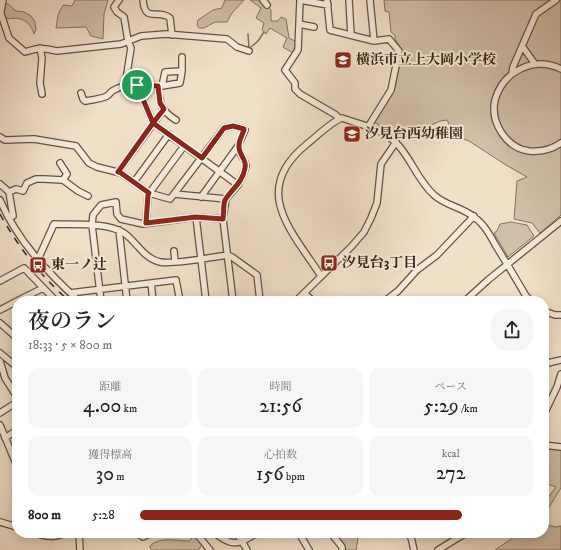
<!DOCTYPE html>
<html lang="ja">
<head>
<meta charset="utf-8">
<style>
	body { margin:0; font-family:"IM FELL DW Pica","Noto Serif JP",serif; background:#f6f6f6; color:#202124; height:100vh; display:flex; flex-direction:column; font-size:15px; white-space:nowrap }
	* { box-sizing:border-box; margin:0 }
	p { font-size:13px; color:#757577 }
	.icon { flex:none; width:22px; height:22px; fill:none; stroke:currentColor; stroke-width:2; stroke-linecap:round; stroke-linejoin:round }
	.map { position:relative; flex:1; overflow:hidden }
	.drawer { position:absolute; left:12px; top:296px; width:537px; height:242px; display:flex; flex-direction:column; background:#fff; border-radius:16px; box-shadow:0 2px 10px #0003 }
	.drawer>* { flex:none }
	.pin { position:absolute; display:grid; place-items:center; width:34px; height:34px; color:#fff; margin:-17px; border:2px solid #fff; border-radius:50%; box-shadow:0 1px 4px #0007 }
	.round { display:grid; place-items:center; flex:none; width:42px; height:42px; border-radius:16px; background:#f6f6f6 }
	.summary { display:flex; align-items:center; justify-content:space-between; height:68px; padding:0 16px }
	h1 { font-size:22px; font-weight:600; line-height:30px }
	.figures { display:grid; grid-template-columns:repeat(3,1fr); gap:6px; height:68px; padding:4px 16px }
	.figures div { display:grid; align-content:center; border-radius:10px; background:#f6f6f6; text-align:center }
	.figures b { font-size:20px; font-weight:600 }
	.figures small { font-size:11px; font-weight:400 }
	.figures p { font-size:11px }
	ul { padding:0 16px; list-style:none; font-size:13px }
	li { display:grid; grid-template-columns:64px 48px 1fr; align-items:center; height:30px }
	li i { height:10px; border-radius:5px; background:#8f2418 }
	.map>svg:first-child { display:block }
</style>
</head>
<body>
<div class="map">
<svg width="561" height="550" viewBox="0 0 561 550">
	<rect width="100%" height="100%" fill="#f1e0c8"/>
	<filter id="stains"><feTurbulence type="fractalNoise" baseFrequency=".005" numOctaves="4"/><feColorMatrix values="0 0 0 0 .2 0 0 0 0 .09 0 0 0 0 .02 0 0 0 .5 -.17"/></filter>
	<radialGradient id="worn" r=".72"><stop offset=".6" stop-color="#630" stop-opacity="0"/><stop offset="1" stop-color="#630" stop-opacity=".3"/></radialGradient>
	<!-- green -->
	<path fill="#d1c0a9" stroke="#84715e" d="M 75,0 L 108,0 L 104,14 L 103,39 L 91,36 L 86,27 L 56,28 L 58,15 L 63,5 L 72,6 Z
		M 225,0 L 244,0 L 232,13 L 227,22 L 215,22 L 204,28 L 199,28 L 197,25 L 198,20 L 213,10 L 222,8 Z
		M 250,0 L 261,0 L 271,10 L 271,21 L 278,21 L 281,17 L 286,19 L 289,38 L 297,42 L 293,53 L 283,47 L 287,38 L 270,28 L 266,34 L 262,30 L 264,23 L 256,18 L 261,8 Z
		M 384,0 L 561,0 L 561,215 L 540,233 L 532,223 L 514,219 L 517,181 L 527,177 L 506,165 L 469,141 L 455,136 L 447,120 L 440,121 L 402,139 L 374,122 C 387,98 398,79 403,52 L 395,39 L 395,35 L 391,32 L 389,12 L 385,11 Z
		M 4,4 L 8,4 L 16,11 L 24,12 L 31,16 L 35,22 L 36,29 L 34,34 C 30,21 21,16 8,19 C 4,15 2,10 4,4 Z
		M 511,222 L 527,225 L 534,236 L 508,257 L 494,233 L 497,231 L 500,224 Z
		M 544,449 L 561,450 L 561,488 L 544,515 L 544,503 L 556,487 L 547,484 L 547,480 L 544,480 Z
		M 544,520 L 547,525 L 556,527 L 561,526 L 561,550 L 495,550 L 520,533 L 544,533 Z
		M 336,533 L 359,533 L 356,550 L 343,550 L 343,546 Z
		M 195,535 L 202,545 L 198,550 L 153,550 L 150,548 L 150,546 C 160,536 176,541 189,541 Z"/>
	<g fill="none" stroke-linecap="round" stroke-linejoin="round">
		<!-- stream -->
		<path stroke="#806d5a" stroke-width="1.5" d="M 248,34 L 249,49
			M 251,47 L 258,41 L 264,32"/>
		<!-- minor casing -->
		<g stroke="#655240" stroke-width="8">
			<path id="minor" d="M 119,0 L 114,7 L 117,12 L 124,17 L 128,41 L 131,48 L 125,86
				M 143,0 C 145,24 158,8 170,18 L 172,35
				M 263,0 L 267,5
				M 300,0 L 298,50 L 285,70 L 295,83 L 295,89 L 300,94 L 336,115 L 339,119
				M 300,0 L 328,5
				M 327,0 L 330,30 L 374,41 L 389,39 L 399,51 L 391,90 L 368,127
				M 349,0 L 351,35
				M 370,0 L 374,41
				M 0,11 L 9,38 L 25,52 C 41,47 42,48 57,51 L 121,44 L 141,36 L 166,34 L 227,39 L 237,47 L 249,51
				M 1,11 L 3,0
				M 299,24 L 314,27
				M 522,46 L 535,64
				M 40,48 L 42,58 L 40,83 L 42,94
				M 561,69 C 534,56 503,71 495,100 C 490,122 506,148 529,151 C 540,152 551,150 561,143
				M 182,71 L 182,57
				M 512,74 L 513,67 L 536,14 L 556,0
				M 137,85 L 153,123 L 238,185
				M 158,86 L 162,86 L 165,72 L 182,71 L 180,83 L 162,86
				M 81,93 L 83,99 L 85,101 C 92,100 101,99 107,96 C 110,94 111,91 114,90 C 127,83 145,85 158,86 C 160,104 160,110 176,120
				M 0,137 L 5,140 L 34,139 L 76,146 L 89,163 L 97,167 L 121,173 L 149,193 L 170,199 L 174,194 L 226,199
				M 60,163 L 67,174 L 63,180
				M 118,172 L 164,109
				M 134,182 L 169,134
				M 0,184 L 9,192 L 13,216 L 9,217
				M 9,192 L 16,189 L 23,191 L 27,183 L 36,179 L 44,179 L 63,180 L 78,191 L 88,196
				M 174,194 L 224,128 L 233,126 L 244,129 L 245,130 L 238,146 L 201,197
				M 0,200 C 17,240 47,272 79,301
				M 196,217 L 206,301
				M 146,223 L 148,195 L 184,146
				M 119,230 L 127,301
				M 174,251 L 175,262
				M 37,258 L 40,255 L 54,224 C 74,225 107,222 124,233 C 137,242 143,258 160,262 C 174,265 211,257 228,255 L 232,257 L 257,275 L 260,301
				M 321,276 C 291,230 250,190 307,144 C 316,137 332,121 342,118 C 362,125 384,129 399,146 C 412,161 419,182 434,195 C 446,206 462,207 474,217 C 484,224 490,235 496,246 C 506,262 516,279 526,296 L 531,301
				M 0,281 L 24,268 L 56,301
				M 151,283 L 153,301
				M 70,293 L 176,280 L 180,301
				M 304,293 L 313,301
				M 17,301 L 43,288
				M 101,301 L 92,225 L 93,215 L 101,205 L 116,202 L 117,214 L 121,219 L 143,224 L 196,217 L 223,219
				M 233,301 L 223,219 L 226,199 L 238,185 L 243,175 L 246,166 L 245,162 L 240,153 L 238,146
				M 296,301 L 351,247 L 364,232 L 371,218 L 377,203 L 381,164 L 396,142
				M 385,301 L 398,291 L 417,270 L 437,255 L 474,216
				M 465,301 L 488,280 L 561,221
				M 0,310 L 17,301
				M 544,311 L 555,315 L 561,315
				M 0,323 L 17,338
				M 0,353 L 17,367
				M 0,361 L 5,378 L 17,397
				M 544,364 L 561,360
				M 0,413 L 17,402
				M 544,414 L 557,387 L 561,374
				M 0,425 L 17,466
				M 5,438 L 17,430
				M 544,445 L 561,447
				M 0,522 L 17,527
				M 35,533 C 46,537 54,538 65,533
				M 79,533 L 80,550
				M 137,533 L 143,537 L 151,533
				M 196,533 L 210,550
				M 215,533 C 234,548 238,544 257,533
				M 237,533 L 247,550
				M 299,533 L 309,550
				M 331,533 L 342,547 L 342,550
				M 410,533 L 414,550
				M 438,550 L 466,533"/>
		</g>
		<!-- minor -->
		<use href="#minor" stroke="#f6ebdb" stroke-width="5.5"/>
		<!-- rail -->
		<path stroke="#362213" stroke-width="1.5" stroke-dasharray="7 7" stroke-linecap="butt" d="M 0,214 C 18,247 41,276 69,301"/>
	</g>
	<g fill="none" stroke-linecap="round" stroke-linejoin="round">
		<!-- route casing -->
		<g stroke="#fff" stroke-width="8">
			<path id="route" d="M 137,85 L 153,123 L 118,172 L 121,173 L 149,193 L 148,195 L 146,223 L 196,217 L 223,219 C 224,213 223,205 225,200 C 232,189 243,182 245,168 C 247,160 240,156 239,148 C 238,142 242,135 244,130 L 244,129 L 233,126 L 224,128 L 202,158 L 153,123 L 164,109 L 160,103 L 158,86 L 137,85"/>
		</g>
		<!-- route -->
		<use href="#route" stroke="#8f2418" stroke-width="5"/>
	</g>
	<!-- icons -->
	<defs>
		<g id="school-square" transform="scale(0.9)"><rect x="-9" y="-9" width="18" height="18" rx="4" fill="#8f2418" stroke="#f6ebdb"/><path d="M0-5L7-2L0 1L-7-2ZM-4 1L0 2.5L4 1V4Q0 6-4 4Z" fill="#fff"/></g>
		<g id="bus-square" transform="scale(0.9)"><rect x="-9" y="-9" width="18" height="18" rx="4" fill="#8f2418" stroke="#f6ebdb"/><path d="M-5-6H5V4H4V6H2V4H-2V6H-4V4H-5ZM-3.5-4V0h7V-4ZM-3.5 1.2v1.5H-2V1.2ZM2 1.2v1.5H3.5V1.2Z" fill="#fff"/></g>
	</defs>
	<g fill-rule="evenodd">
		<use href="#school-square" x="343" y="60"/>
		<use href="#school-square" x="352" y="134"/>
		<use href="#bus-square" x="329" y="263"/>
		<use href="#bus-square" x="38" y="265"/>
	</g>
	<g text-anchor="middle" dominant-baseline="central" stroke-width="4" stroke-linejoin="round" paint-order="stroke">
		<!-- poi labels -->
		<g font-size="14" font-weight="bold" fill="#362213" stroke="#f6ebdb" text-anchor="start">
			<text x="356" y="60">横浜市立上大岡小学校</text>
			<text x="365" y="134">汐見台西幼稚園</text>
			<text x="342" y="263">汐見台3丁目</text>
			<text x="51" y="265">東一ノ辻</text>
		</g>
	</g>
	<rect width="100%" height="100%" filter="url(#stains)"/>
	<rect width="100%" height="100%" fill="url(#worn)"/>
</svg>
<div class="pin" style="left:137px;top:85px;background:#1e9e55"><svg class="icon" aria-label="arrive" viewBox="0 0 24 24"><path d="M6 21V4h12l-3 4 3 4H6"/></svg></div>
<section class="drawer">
<div class="summary"><div><h1>夜のラン</h1><p>18:33 · 5 × 800 m</p></div><a class="round"><svg class="icon" aria-label="share" viewBox="0 0 24 24"><path d="M12 15V3M7 8l5-5 5 5M5 13v7h14v-7"/></svg></a></div>
<div class="figures">
<div><p>距離</p><b>4.00<small> km</small></b></div>
<div><p>時間</p><b>21:56</b></div>
<div><p>ペース</p><b>5:29<small> /km</small></b></div>
</div>
<div class="figures">
<div><p>獲得標高</p><b>30<small> m</small></b></div>
<div><p>心拍数</p><b>156<small> bpm</small></b></div>
<div><p>kcal</p><b>272</b></div>
</div>
<ul>
<li><b>800 m</b>5:28<i style="width:82%"></i></li>
</ul>
</section>
</div>
</body>
</html>
